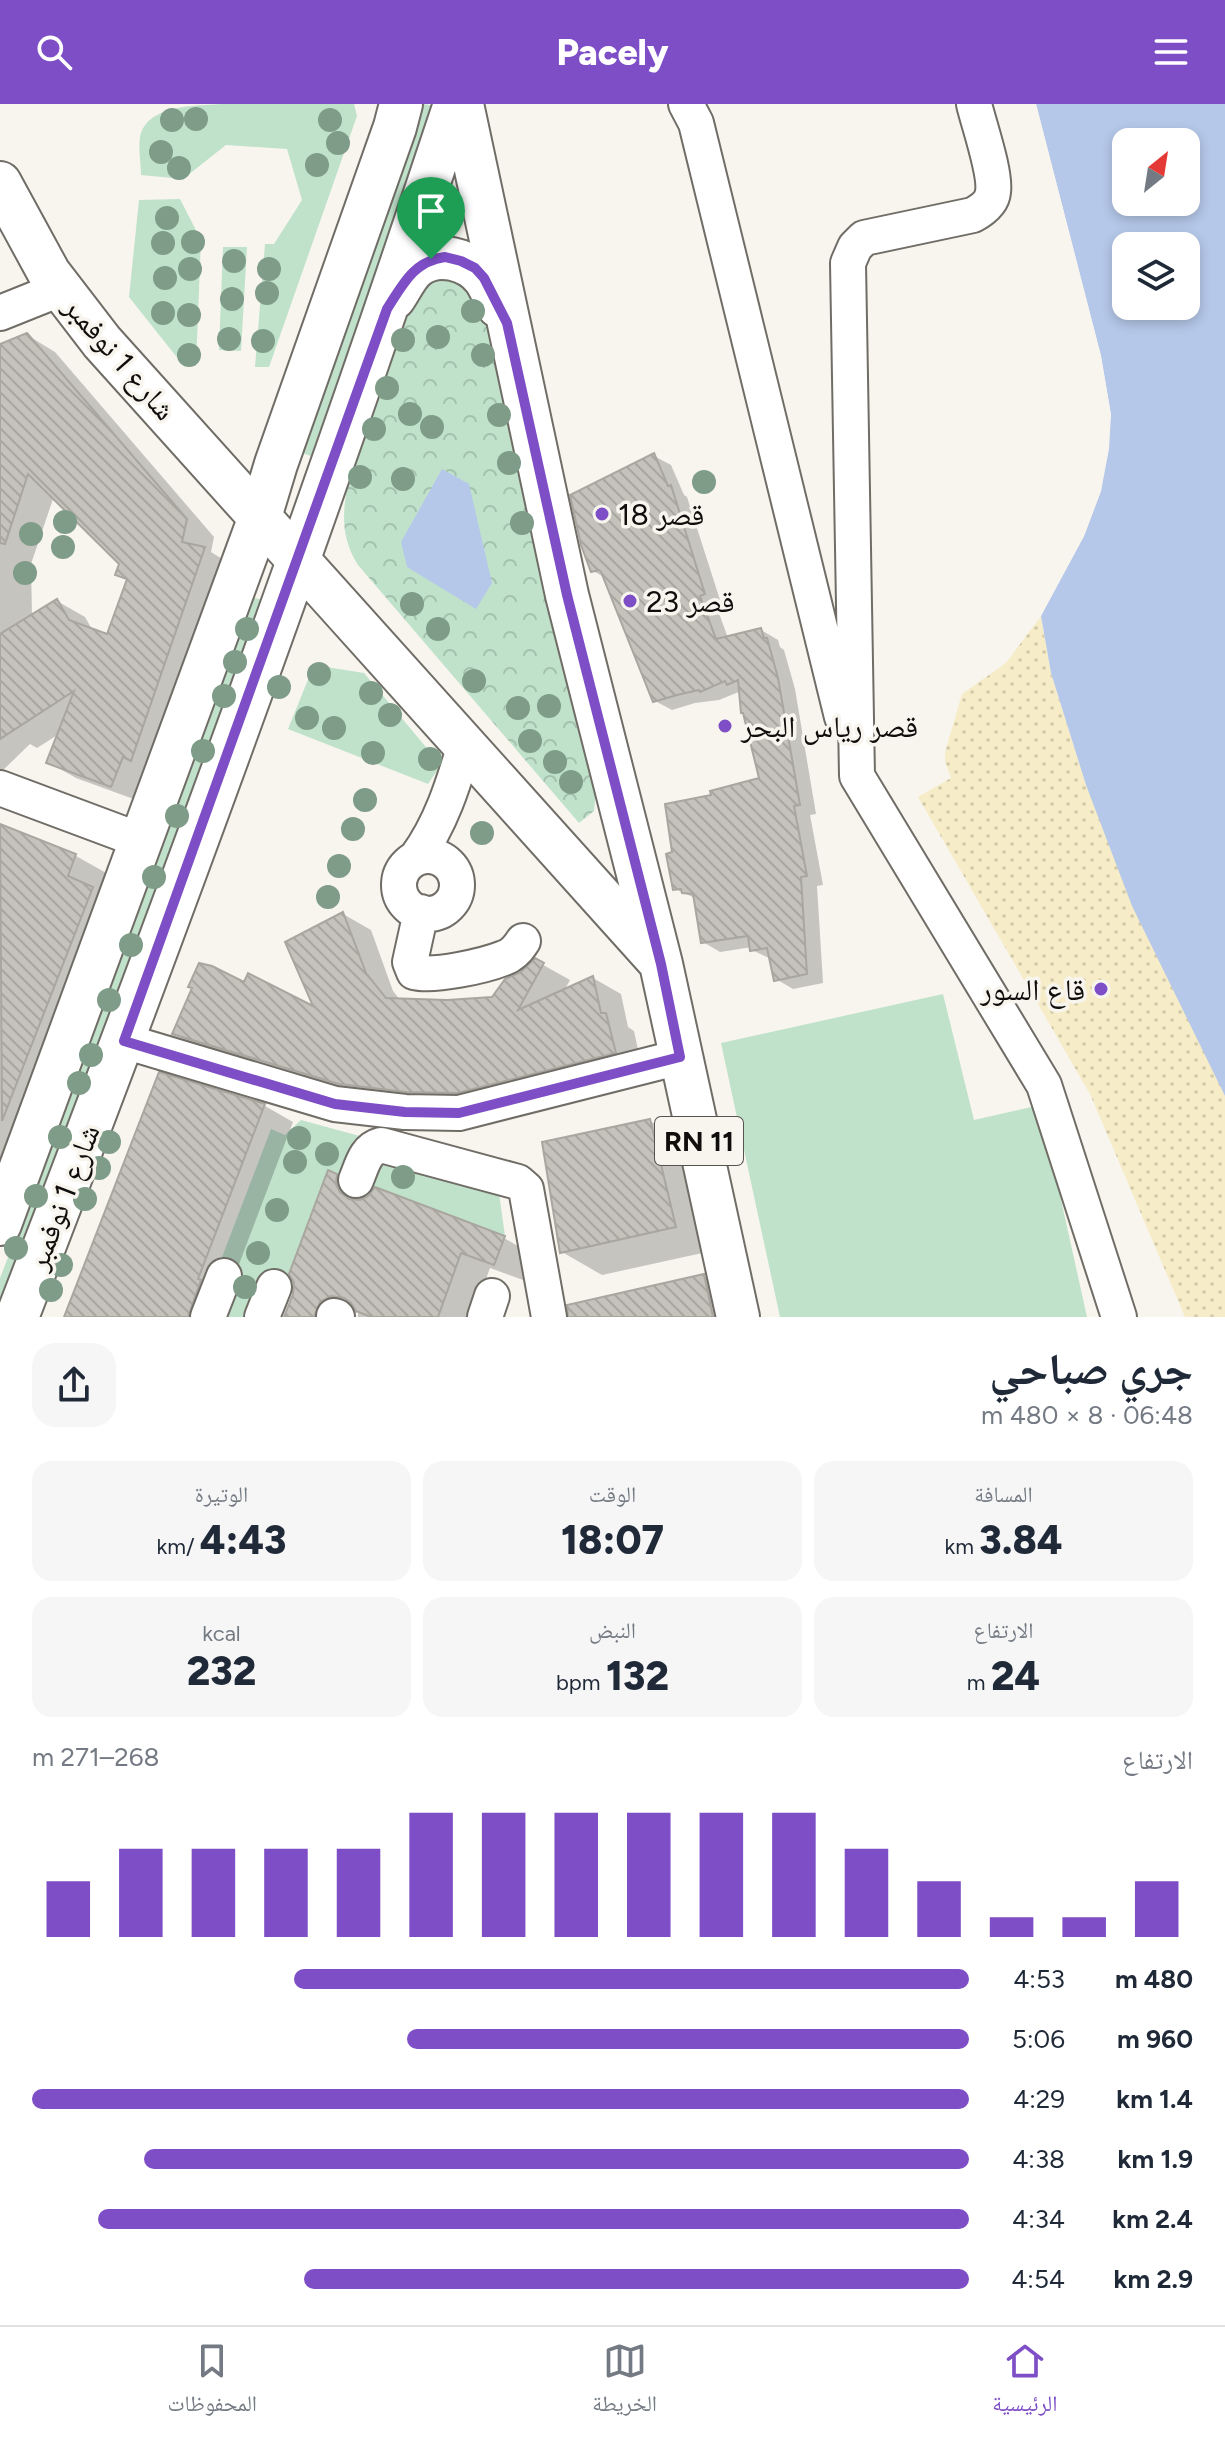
<!DOCTYPE html>
<html lang="ar">
<head>
<meta charset="utf-8">
<style>
	body { margin:0; font-family:Figtree,"Noto Naskh Arabic",sans-serif; background:#f6f6f7; color:#1f2937; direction:rtl; height:100vh; display:flex; flex-direction:column; font-size:30px; white-space:nowrap }
	* { box-sizing:border-box; margin:0 }
	p { font-size:26px; color:#747a83 }
	.icon { flex:none; width:44px; height:44px; fill:none; stroke:currentColor; stroke-width:2; stroke-linecap:round; stroke-linejoin:round }
	.map { position:relative; height:1213px; overflow:hidden; direction:ltr }
	.panel { display:flex; flex-direction:column; background:#fff; flex:1 }
	.panel>* { flex:none }
	.needle { width:52px; rotate:30deg }
	.fabs { position:absolute; left:1112px; top:24px; display:grid; gap:16px }
	.fabs a { display:grid; place-items:center; width:88px; height:88px; border-radius:16px; background:#fff; box-shadow:0 4px 12px #0003; font-size:40px }
	.pin { position:absolute; display:grid; place-items:center; width:68px; height:68px; color:#fff; margin:-82px -34px; border-radius:50% 50% 50% 0; rotate:-45deg; box-shadow:0 0 8px #0007 }
	.pin .icon { rotate:45deg }
	.round { display:grid; place-items:center; flex:none; width:84px; height:84px; border-radius:24px; background:#f6f6f7 }
	.summary { display:flex; align-items:center; justify-content:space-between; height:136px; padding:0 32px }
	h1 { font-size:44px; font-weight:800; line-height:60px }
	.stats { display:grid; grid-template-columns:repeat(3,1fr); gap:12px; height:136px; padding:8px 32px }
	.stats div { display:grid; align-content:center; border-radius:20px; background:#f6f6f7; text-align:center }
	.stats b { font-size:40px; font-weight:800 }
	.stats small { font-size:22px; font-weight:400 }
	.stats p { font-size:22px }
	.chart { height:224px; padding:16px 32px }
	.chart p { display:flex; justify-content:space-between }
	.chart svg { width:100%; height:144px; margin-top:8px; stroke:#7d4ec6; stroke-width:6 }
	ul { padding:0 32px; list-style:none; font-size:26px }
	li { display:grid; grid-template-columns:128px 96px 1fr; align-items:center; height:60px }
	li i { height:20px; border-radius:10px; background:#7d4ec6 }
	header { display:flex; justify-content:space-between; align-items:center; height:104px; padding:0 32px; background:#7d4ec6; color:#fff; font-size:36px; font-weight:800 }
	.tabs { display:flex; justify-content:space-around; align-items:center; height:112px; border-top:2px solid #e0e1e3; background:#fff; font-size:22px; color:#747a83 }
	.tabs a { display:grid; justify-items:center; gap:4px }
	.tabs .selected { color:#7d4ec6 }
	.map>svg:first-child { display:block }
</style>
</head>
<body>
<header><svg class="icon" aria-label="menu" viewBox="0 0 24 24"><path d="M4 6h16M4 12h16M4 18h16"/></svg>Pacely<svg class="icon" aria-label="search" viewBox="0 0 24 24"><circle cx="10" cy="10" r="6"/><path d="M15 15l6 6"/></svg></header>
<div class="map">
<svg width="1225" height="1213" viewBox="0 0 1225 1213">
	<defs>
		<pattern id="sand-dots" width="8" height="8" patternUnits="userSpaceOnUse" patternTransform="scale(2)"><rect width="8" height="8" fill="#f6ecc7"/><path d="M2 2h.1M6 6h.1" fill="none" stroke="#d2c9aa" stroke-width="1.8" stroke-linecap="round"/></pattern>
		<pattern id="park-crowns" width="20" height="18" patternUnits="userSpaceOnUse" patternTransform="scale(2)"><rect width="20" height="18" fill="#c0e2cb"/><path d="M2 6a3 3 0 1 1 6 0M12 15a3 3 0 1 1 6 0" fill="none" stroke="#a4c1ad"/></pattern>
		<pattern id="building-back-hatch" width="6" height="6" patternUnits="userSpaceOnUse" patternTransform="scale(2)"><rect width="6" height="6" fill="#c4c2bb"/><path d="M-1 5l2 2M0 0l6 6M5-1l2 2" fill="none" stroke="#a7a6a0"/></pattern>
	</defs>
	<rect width="100%" height="100%" fill="#f8f5ee"/>
	<!-- green -->
	<path fill="#c0e2cb" d="M 222,0 L 354,0 L 357,12 L 269,263 L 255,263 L 265,140 L 274,140 L 302,96 L 287,45 L 226,41 L 183,75 L 141,71 C 141,59 138,45 140,33 C 147,0 196,2 222,0 Z
		M 424,0 L 434,2 L 311,352 L 302,349 Z
		M 180,95 L 201,136 L 196,262 L 183,261 L 129,193 L 139,96 Z
		M 223,143 L 247,143 L 241,247 L 219,246 Z
		M 251,493 L 263,496 L 258,513 L 0,1200 L 0,1174 L 49,1047 Z
		M 314,561 L 364,569 L 441,661 L 428,680 L 288,625 Z
		M 943,890 L 974,1016 L 1040,1001 L 1087,1213 L 780,1213 L 721,939 Z
		M 301,1016 L 367,1034 L 498,1082 L 505,1132 L 328,1066 L 283,1186 L 247,1213 L 215,1213 L 219,1161 L 271,1025 L 285,1031 Z"/>
	<!-- sand -->
	<path fill="url(#sand-dots)" d="M 1041,512 L 1051,569 L 1086,681 L 1225,992 L 1225,1213 L 1185,1213 L 1090,990 L 918,693 L 951,674 L 945,658 L 945,648 L 962,590 L 1006,559 Z"/>
	<!-- park -->
	<path fill="url(#park-crowns)" d="M 459,164 L 487,217 L 523,380 L 597,677 L 594,707 L 579,719 L 358,461 C 342,435 342,414 347,384 L 410,185 Z"/>
	<!-- water -->
	<path fill="#b5c8e9" fill-rule="evenodd" d="M 1036,0 L 1225,0 L 1225,992 L 1132,802 L 1086,681 L 1051,569 L 1041,512 L 1084,432 L 1101,387 L 1111,311 L 1101,252 ZM 1126,38 L 1186,38 L 1186,98 L 1126,98 ZM 1126,142 L 1186,142 L 1186,202 L 1126,202 Z
		M 442,365 L 469,380 L 492,479 L 476,505 L 407,463 L 401,438 Z"/>
	<!-- pier -->
	<path fill="#f8f5ee" d="M 1032,0 L 1036,0 L 1101,252 L 1111,311 L 1109,345 L 1101,387 L 1084,432 L 1038,517 L 1037,511 L 1081,430 L 1097,386 L 1105,345 L 1107,311 L 1097,253 Z"/>
	<!-- shadow -->
	<path fill="#0003" fill-rule="evenodd" d="M 27,231 L 55,248 L 214,433 L 211,448 L 232,461 L 139,697 L 76,674 L 48,658 L 59,630 L 37,644 L 30,640 L 0,669 L 0,242 ZM 54,392 L 122,460 L 118,470 L 128,477 L 108,533 L 93,527 L 85,513 L 57,497 L 32,513 L 31,460 Z
		M 654,352 L 671,361 L 684,391 L 687,393 L 721,499 L 716,501 L 728,534 L 761,526 L 778,536 L 780,543 L 784,546 L 795,585 L 816,710 L 810,711 L 823,781 L 817,782 L 823,879 L 793,885 L 776,875 L 771,855 L 752,846 L 752,843 L 720,848 L 703,838 L 695,794 L 675,785 L 674,749 L 713,692 L 761,676 L 741,587 L 719,596 L 695,599 L 672,606 L 655,597 L 606,474 L 593,467 Z
		M 0,722 L 76,752 L 108,770 L 0,1124 Z
		M 343,810 L 371,826 L 393,887 L 401,897 L 447,898 L 494,895 L 536,857 L 570,876 L 564,887 L 593,874 L 621,890 L 628,923 L 634,927 L 642,964 L 486,1004 L 369,995 L 202,945 L 174,930 L 245,881 L 317,906 Z
		M 160,971 L 265,1002 L 293,1018 L 219,1213 L 66,1213 Z
		M 650,1017 L 690,1040 L 716,1146 L 602,1171 L 562,1148 Z
		M 336,1071 L 365,1088 L 365,1096 L 504,1134 L 533,1151 L 523,1176 L 490,1164 L 472,1213 L 358,1213 L 358,1208 L 350,1213 L 286,1213 Z
		M 704,1172 L 744,1196 L 748,1213 L 575,1213 Z"/>
	<!-- building -->
	<path fill="url(#building-back-hatch)" stroke="#a8a69f" stroke-width="2" d="M 27,229 L 187,415 L 182,438 L 205,443 L 131,657 L 123,653 L 111,683 L 46,659 L 74,587 L 0,635 L 0,530 L 57,495 L 69,516 L 107,530 L 127,475 L 115,471 L 119,460 L 28,370 L 5,440 L 0,439 L 0,240 Z
		M 654,349 L 668,382 L 671,381 L 705,490 L 700,492 L 716,535 L 761,524 L 764,534 L 767,534 L 778,574 L 800,701 L 794,702 L 807,772 L 801,773 L 807,870 L 774,877 L 767,844 L 750,847 L 748,832 L 701,839 L 693,790 L 682,789 L 681,785 L 673,786 L 666,750 L 672,748 L 665,700 L 711,691 L 710,687 L 759,674 L 743,609 L 741,609 L 738,576 L 727,581 L 725,577 L 700,588 L 699,586 L 677,591 L 653,598 L 601,468 L 599,466 L 591,468 L 581,441 L 570,391 Z
		M 0,720 L 76,750 L 68,772 L 93,783 L 2,1017 Z
		M 343,808 L 366,869 L 386,894 L 447,896 L 492,893 L 505,875 L 521,868 L 535,854 L 544,859 L 518,906 L 593,872 L 601,909 L 606,909 L 616,949 L 457,989 L 406,988 L 339,980 L 172,930 L 192,884 L 188,883 L 199,859 L 212,862 L 244,878 L 248,869 L 313,902 L 285,838 Z
		M 159,968 L 265,1000 L 198,1175 L 201,1176 L 188,1213 L 64,1213 Z
		M 650,1015 L 676,1123 L 560,1149 L 542,1038 Z
		M 328,1066 L 337,1070 L 336,1080 L 340,1088 L 349,1095 L 360,1096 L 368,1092 L 375,1083 L 505,1132 L 494,1161 L 461,1149 L 438,1213 L 371,1213 L 356,1207 L 351,1199 L 344,1194 L 331,1192 L 320,1198 L 314,1213 L 284,1213 L 293,1190 L 294,1179 L 289,1170 Z
		M 704,1170 L 713,1213 L 568,1213 L 567,1201 Z"/>
	<g fill="none" stroke-linecap="round" stroke-linejoin="round">
		<!-- minor casing -->
		<g stroke="#706d67" stroke-width="38">
			<path id="minor" d="M 686,0 L 696,19 L 842,613
				M 974,0 C 979,21 996,69 993,88 C 992,99 982,106 973,111 L 864,134 L 855,143 L 848,159 L 857,672 L 1044,981 L 1119,1213
				M 0,209 L 60,185
				M 0,684 L 142,737
				M399 781a29 29 0 1 1 58 0a29 29 0 1 1-58 0Z
				M 416,754 C 441,720 453,681 465,641
				M 421,808 L 410,858 L 414,868 C 434,873 484,862 504,854 C 513,851 518,845 523,837
				M 124,937 L 335,1000 L 405,1008 L 459,1009 L 680,953
				M 356,1076 C 362,1062 365,1045 381,1041 L 518,1078 L 526,1085 L 549,1213
				M 334,1212 L 337,1213
				M 208,1213 L 224,1172
				M 262,1213 L 274,1183
				M 485,1213 L 492,1192"/>
		</g>
		<!-- major casing -->
		<g stroke="#706d67" stroke-width="46">
			<path id="major" d="M 462,0 L 567,491 L 661,860 L 738,1213
				M 0,79 L 49,169 L 102,238 L 657,855
				M 394,194 C 401,184 407,170 416,163 C 437,146 469,155 484,174 C 490,182 494,193 498,202
				M 0,1120 L 260,413 L 276,360 L 395,23 L 401,0
				M 17,1213 C 172,812 320,408 455,0"/>
		</g>
		<!-- minor -->
		<use href="#minor" stroke="#fff" stroke-width="34"/>
		<!-- major -->
		<use href="#major" stroke="#fff" stroke-width="42"/>
	</g>
	<!-- trees -->
	<g fill="#7e9c87">
		<circle cx="196" cy="15" r="12"/>
		<circle cx="172" cy="16" r="12"/>
		<circle cx="330" cy="16" r="12"/>
		<circle cx="338" cy="39" r="12"/>
		<circle cx="161" cy="48" r="12"/>
		<circle cx="317" cy="61" r="12"/>
		<circle cx="179" cy="64" r="12"/>
		<circle cx="167" cy="114" r="12"/>
		<circle cx="193" cy="138" r="12"/>
		<circle cx="163" cy="139" r="12"/>
		<circle cx="234" cy="157" r="12"/>
		<circle cx="190" cy="165" r="12"/>
		<circle cx="269" cy="165" r="12"/>
		<circle cx="165" cy="174" r="12"/>
		<circle cx="267" cy="189" r="12"/>
		<circle cx="232" cy="195" r="12"/>
		<circle cx="473" cy="207" r="12"/>
		<circle cx="163" cy="209" r="12"/>
		<circle cx="189" cy="211" r="12"/>
		<circle cx="438" cy="233" r="12"/>
		<circle cx="229" cy="235" r="12"/>
		<circle cx="403" cy="236" r="12"/>
		<circle cx="263" cy="237" r="12"/>
		<circle cx="189" cy="251" r="12"/>
		<circle cx="483" cy="251" r="12"/>
		<circle cx="387" cy="284" r="12"/>
		<circle cx="410" cy="310" r="12"/>
		<circle cx="499" cy="311" r="12"/>
		<circle cx="432" cy="323" r="12"/>
		<circle cx="374" cy="325" r="12"/>
		<circle cx="509" cy="359" r="12"/>
		<circle cx="360" cy="373" r="12"/>
		<circle cx="403" cy="375" r="12"/>
		<circle cx="704" cy="378" r="12"/>
		<circle cx="65" cy="418" r="12"/>
		<circle cx="522" cy="419" r="12"/>
		<circle cx="31" cy="430" r="12"/>
		<circle cx="63" cy="443" r="12"/>
		<circle cx="25" cy="469" r="12"/>
		<circle cx="412" cy="500" r="12"/>
		<circle cx="247" cy="525" r="12"/>
		<circle cx="438" cy="525" r="12"/>
		<circle cx="235" cy="558" r="12"/>
		<circle cx="319" cy="570" r="12"/>
		<circle cx="474" cy="577" r="12"/>
		<circle cx="279" cy="583" r="12"/>
		<circle cx="371" cy="589" r="12"/>
		<circle cx="224" cy="592" r="12"/>
		<circle cx="549" cy="602" r="12"/>
		<circle cx="518" cy="604" r="12"/>
		<circle cx="390" cy="611" r="12"/>
		<circle cx="307" cy="614" r="12"/>
		<circle cx="334" cy="624" r="12"/>
		<circle cx="530" cy="637" r="12"/>
		<circle cx="203" cy="647" r="12"/>
		<circle cx="373" cy="649" r="12"/>
		<circle cx="430" cy="655" r="12"/>
		<circle cx="555" cy="658" r="12"/>
		<circle cx="571" cy="678" r="12"/>
		<circle cx="365" cy="696" r="12"/>
		<circle cx="177" cy="712" r="12"/>
		<circle cx="353" cy="725" r="12"/>
		<circle cx="482" cy="729" r="12"/>
		<circle cx="339" cy="762" r="12"/>
		<circle cx="154" cy="773" r="12"/>
		<circle cx="328" cy="793" r="12"/>
		<circle cx="131" cy="841" r="12"/>
		<circle cx="109" cy="896" r="12"/>
		<circle cx="91" cy="951" r="12"/>
		<circle cx="79" cy="979" r="12"/>
		<circle cx="60" cy="1033" r="12"/>
		<circle cx="299" cy="1034" r="12"/>
		<circle cx="109" cy="1038" r="12"/>
		<circle cx="327" cy="1050" r="12"/>
		<circle cx="295" cy="1058" r="12"/>
		<circle cx="99" cy="1064" r="12"/>
		<circle cx="403" cy="1073" r="12"/>
		<circle cx="36" cy="1092" r="12"/>
		<circle cx="85" cy="1095" r="12"/>
		<circle cx="277" cy="1106" r="12"/>
		<circle cx="16" cy="1144" r="12"/>
		<circle cx="258" cy="1149" r="12"/>
		<circle cx="61" cy="1161" r="12"/>
		<circle cx="245" cy="1183" r="12"/>
		<circle cx="51" cy="1186" r="12"/>
	</g>
	<g fill="none" stroke-linecap="round" stroke-linejoin="round">
		<!-- route casing -->
		<g stroke="#fff" stroke-width="16">
			<path id="route" d="M 445,153 L 461,157 L 475,164 L 484,174 L 507,219 L 567,491 L 661,860 L 680,953 L 459,1009 L 405,1008 L 335,1000 L 124,937 L 387,205 C 403,180 414,157 445,153 Z"/>
		</g>
		<!-- route -->
		<use href="#route" stroke="#7d4ec6" stroke-width="10"/>
	</g>
	<!-- markers -->
	<g fill="#7d4ec6" stroke="#f8f5ee" stroke-width="3">
		<circle cx="602" cy="410" r="8"/>
		<circle cx="630" cy="497" r="8"/>
		<circle cx="725" cy="622" r="8"/>
		<circle cx="1101" cy="885" r="8"/>
	</g>
	<g text-anchor="middle" dominant-baseline="central" stroke-width="7" stroke-linejoin="round" paint-order="stroke">
		<!-- shield labels -->
		<rect fill="#f8f5ee" stroke="#555350" stroke-width="2" x="655" y="1013" width="88" height="48" rx="6"/>
		<g font-size="28" font-weight="bold" fill="#0f0e0c">
			<text x="699" y="1037">RN 11</text>
		</g>
		<!-- street labels -->
		<g font-size="30" fill="#0f0e0c" stroke="#f8f5ee">
			<text transform="translate(120 254) rotate(49)">شارع 1 نوفمبر</text>
			<text transform="translate(63 1093) rotate(-69)">شارع 1 نوفمبر</text>
		</g>
		<!-- poi labels -->
		<g font-size="30" fill="#0f0e0c" stroke="#f8f5ee" text-anchor="start">
			<text x="618" y="410">قصر 18</text>
			<text x="646" y="497">قصر 23</text>
			<text x="741" y="622">قصر رياس البحر</text>
			<text x="1085" y="885" text-anchor="end">قاع السور</text>
		</g>
	</g>
</svg>
<div class="fabs">
<a><svg class="needle" viewBox="-14 -14 28 28"><path d="M0-13l5 13h-10z" fill="#e53935"/><path d="M0 13l5-13h-10z" fill="#747a83"/></svg></a>
<a><svg class="icon" aria-label="layers" viewBox="0 0 24 24"><path d="M12 4l9 5-9 5-9-5zM3 14l9 5 9-5"/></svg></a>
</div>
<div class="pin" style="left:431px;top:155px;background:#1e9e55"><svg class="icon" aria-label="arrive" viewBox="0 0 24 24"><path d="M6 21V4h12l-3 4 3 4H6"/></svg></div>
</div>
<section class="panel">
<div class="summary"><div><h1>جري صباحي</h1><p>06:48 · 8 × 480 m</p></div><a class="round"><svg class="icon" aria-label="share" viewBox="0 0 24 24"><path d="M12 15V3M7 8l5-5 5 5M5 13v7h14v-7"/></svg></a></div>
<div class="stats">
<div><p>المسافة</p><b>3.84<small> km</small></b></div>
<div><p>الوقت</p><b>18:07</b></div>
<div><p>الوتيرة</p><b>4:43<small> /km</small></b></div>
</div>
<div class="stats">
<div><p>الارتفاع</p><b>24<small> m</small></b></div>
<div><p>النبض</p><b>132<small> bpm</small></b></div>
<div><p>kcal</p><b>232</b></div>
</div>
<div class="chart"><p><span>الارتفاع</span>268–271 m</p>
<svg viewBox="0 0 160 44" preserveAspectRatio="none"><path d="M5 44V27M15 44V17M25 44V17M35 44V17M45 44V17M55 44V6M65 44V6M75 44V6M85 44V6M95 44V6M105 44V6M115 44V17M125 44V27M135 44V38M145 44V38M155 44V27"/></svg>
</div>
<ul>
<li><b>480 m</b>4:53<i style="width:72%"></i></li>
<li><b>960 m</b>5:06<i style="width:60%"></i></li>
<li><b>1.4 km</b>4:29<i style="width:100%"></i></li>
<li><b>1.9 km</b>4:38<i style="width:88%"></i></li>
<li><b>2.4 km</b>4:34<i style="width:93%"></i></li>
<li><b>2.9 km</b>4:54<i style="width:71%"></i></li>
</ul>
</section>
<nav class="tabs">
<a class="selected"><svg class="icon" aria-label="home" viewBox="0 0 24 24"><path d="M3 11l9-7 9 7M6 9v11h12V9"/></svg>الرئيسية</a>
<a><svg class="icon" aria-label="map" viewBox="0 0 24 24"><path d="M3 6l6-2 6 2 6-2v14l-6 2-6-2-6 2zM9 4v14M15 6v14"/></svg>الخريطة</a>
<a><svg class="icon" aria-label="saved" viewBox="0 0 24 24"><path d="M7 4h10v16l-5-4-5 4z"/></svg>المحفوظات</a>
</nav>
</body>
</html>
